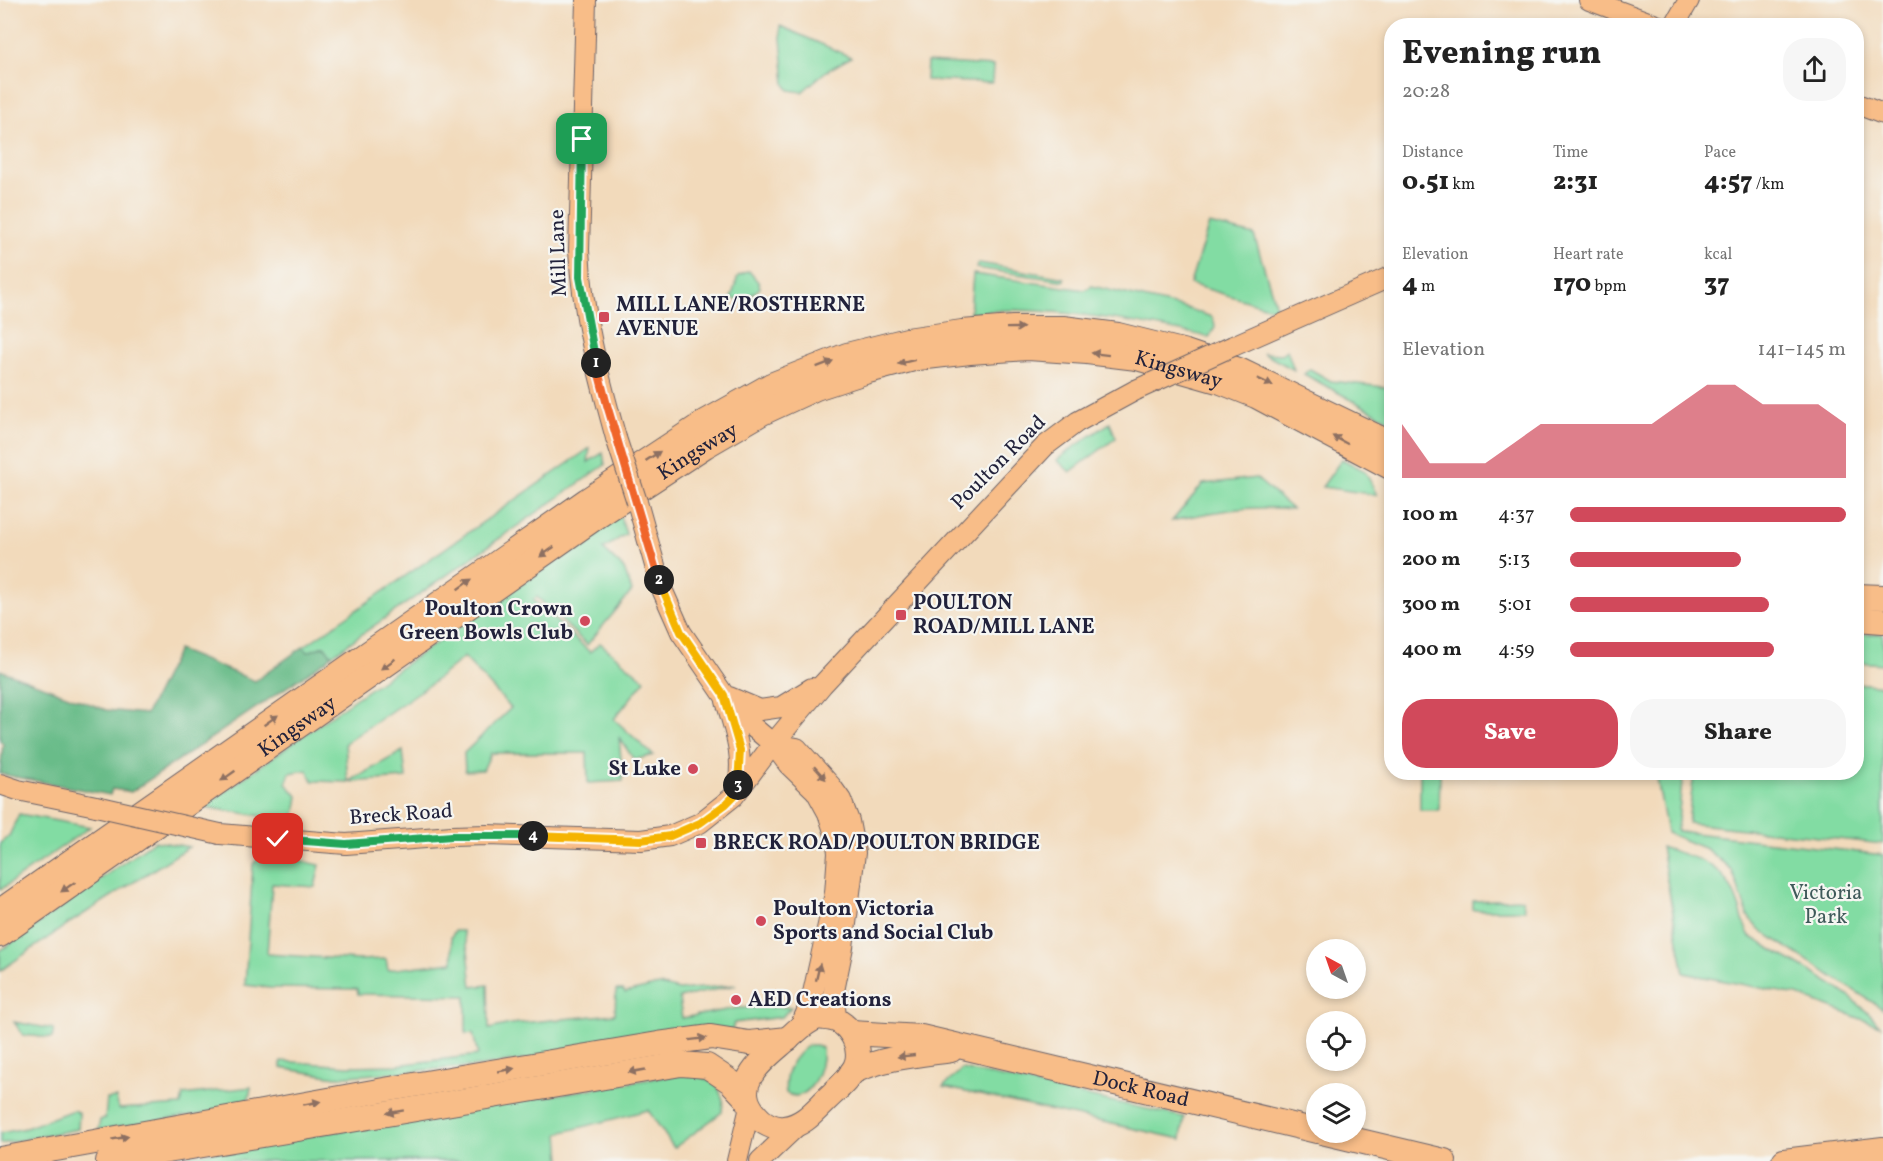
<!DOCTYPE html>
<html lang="en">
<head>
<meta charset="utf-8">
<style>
	body { margin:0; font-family:Vollkorn,serif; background:#f6f6f6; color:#222; height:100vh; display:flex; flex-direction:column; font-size:22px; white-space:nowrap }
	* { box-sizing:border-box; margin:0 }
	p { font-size:20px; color:#767676 }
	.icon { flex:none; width:33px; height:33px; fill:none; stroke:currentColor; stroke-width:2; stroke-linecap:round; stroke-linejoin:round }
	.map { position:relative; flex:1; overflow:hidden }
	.drawer { position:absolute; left:1384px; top:18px; width:480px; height:762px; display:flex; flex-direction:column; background:#fff; border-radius:24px; box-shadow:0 3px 9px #0003 }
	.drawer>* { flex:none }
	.needle { width:39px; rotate:320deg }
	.buttons { position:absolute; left:1306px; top:939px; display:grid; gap:12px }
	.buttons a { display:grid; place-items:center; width:60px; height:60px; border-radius:50%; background:#fff; box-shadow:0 3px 9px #0003; font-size:30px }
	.pin { position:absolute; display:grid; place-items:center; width:51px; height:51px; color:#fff; margin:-26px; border-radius:12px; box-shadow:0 3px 9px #0006 }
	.km { position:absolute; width:30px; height:30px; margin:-15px; border-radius:50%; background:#222; color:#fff; font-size:16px; line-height:30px; text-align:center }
	.round { display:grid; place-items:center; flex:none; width:63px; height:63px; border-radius:24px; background:#f6f6f6 }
	.head { display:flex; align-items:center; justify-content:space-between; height:102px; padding:0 18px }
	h1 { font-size:33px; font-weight:800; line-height:45px }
	.figures { display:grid; grid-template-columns:repeat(3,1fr); gap:9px; height:102px; padding:6px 18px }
	.figures div { display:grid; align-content:center }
	.figures b { font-size:26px; font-weight:800 }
	.figures small { font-size:16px; font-weight:400 }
	.figures p { font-size:16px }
	.chart { height:168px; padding:12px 18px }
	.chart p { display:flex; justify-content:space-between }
	.chart svg { width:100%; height:108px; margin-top:6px; fill:#d1495b; opacity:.7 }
	.button { display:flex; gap:12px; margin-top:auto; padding:12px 18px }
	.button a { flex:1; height:69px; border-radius:24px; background:#d1495b; color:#fff; font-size:24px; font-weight:800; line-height:69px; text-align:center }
	.button a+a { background:#f6f6f6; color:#222 }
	ul { padding:0 18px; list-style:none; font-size:20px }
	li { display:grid; grid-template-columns:96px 72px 1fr; align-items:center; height:45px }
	li i { height:15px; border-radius:8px; background:#d1495b }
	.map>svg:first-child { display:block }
</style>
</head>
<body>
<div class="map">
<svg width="1883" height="1161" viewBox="0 0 1883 1161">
	<rect width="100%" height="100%" fill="#f6f6f2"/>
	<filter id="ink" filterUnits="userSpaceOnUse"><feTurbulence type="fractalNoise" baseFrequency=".0167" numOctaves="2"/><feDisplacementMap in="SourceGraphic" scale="12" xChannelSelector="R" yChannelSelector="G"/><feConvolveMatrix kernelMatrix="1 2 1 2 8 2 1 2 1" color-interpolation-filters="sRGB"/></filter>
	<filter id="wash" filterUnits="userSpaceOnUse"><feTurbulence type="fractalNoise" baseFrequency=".008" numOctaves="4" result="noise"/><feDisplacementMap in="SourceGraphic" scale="24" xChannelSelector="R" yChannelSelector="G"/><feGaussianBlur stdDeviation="1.35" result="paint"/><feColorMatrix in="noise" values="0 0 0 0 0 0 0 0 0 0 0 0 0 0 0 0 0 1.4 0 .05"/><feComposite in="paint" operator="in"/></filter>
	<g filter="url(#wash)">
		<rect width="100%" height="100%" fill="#f2dabb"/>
		<!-- green -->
		<path fill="#82dca3" stroke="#527f6f" stroke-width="1.5" d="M 780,26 L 851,57 L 825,72 L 802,92 L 789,90 L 785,84 Z
			M 927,62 L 993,66 L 992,83 L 926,80 Z
			M 1209,224 L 1254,235 L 1277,310 L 1190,284 Z
			M 979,263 L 1064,278 L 1064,281 L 976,268 Z
			M 749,271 L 759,283 L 760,288 C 751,296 743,301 731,299 L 738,276 Z
			M 973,274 L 1085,290 L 1092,286 L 1186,308 L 1212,317 C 1217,326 1215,329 1209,337 C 1144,323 1078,311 1011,310 C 998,310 984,312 970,314 Z
			M 1287,350 L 1294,370 L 1263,353 L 1281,354 Z
			M 1310,369 L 1331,381 L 1392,388 L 1389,407 L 1392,408 L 1392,422 L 1304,374 Z
			M 1110,423 L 1116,438 L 1070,472 L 1057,460 L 1074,447 Z
			M 590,448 L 588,462 L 603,453 L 605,465 L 332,655 L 324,646 L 308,652 L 303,647 Z
			M 1342,459 L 1365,471 L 1377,495 L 1322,487 Z
			M 1256,478 L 1292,509 C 1251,505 1212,511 1172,521 L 1203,484 Z
			M 620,516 L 626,534 L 603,549 L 624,569 L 632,591 L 587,645 L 537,597 L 533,600 L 590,652 L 600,643 L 645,680 L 614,719 L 653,755 L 634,760 L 619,737 L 623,781 L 588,783 L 587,753 L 491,753 L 483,770 L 465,771 L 464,753 L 511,708 L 464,657 L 432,683 L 345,743 L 348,782 L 403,751 L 406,778 L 348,782 L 313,781 L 307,770 L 290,773 L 286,784 L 298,796 L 294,821 L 203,807 L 339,710 Z
			M 1857,634 L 1883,634 L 1883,664 L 1857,662 Z
			M 1857,683 L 1883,686 L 1883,844 L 1688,823 L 1694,773 L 1857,772 Z
			M 1420,773 L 1440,773 L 1439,810 L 1420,810 Z
			M 1656,773 L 1683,773 L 1677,831 L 1883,855 L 1883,1009 L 1758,929 L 1748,916 L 1732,870 L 1706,849 L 1667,833 Z
			M 19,814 L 90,827 L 0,890 L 0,843 L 9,836 Z
			M 154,841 L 189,847 L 68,924 L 0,971 L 0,951 Z
			M 1661,847 C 1700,860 1724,862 1739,906 C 1743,917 1743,926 1750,936 C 1794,965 1847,985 1880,1026 L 1797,995 L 1684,973 Z
			M 265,853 L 320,865 L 315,887 L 272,884 L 267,954 L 358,960 L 386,959 L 388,970 L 453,962 L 451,937 L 455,931 L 463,931 L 468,951 L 472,987 L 488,985 L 489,1029 L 510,1024 L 615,1014 L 616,990 L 623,990 L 625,993 L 659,985 L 679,990 L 736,985 L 679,998 L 682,1018 L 737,1008 L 791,1007 L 782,1017 L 734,1023 L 732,1031 L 481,1066 L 336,1077 L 281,1068 L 281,1061 L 347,1066 L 397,1065 L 478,1055 L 473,1033 L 466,1034 L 466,996 L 358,994 L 357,989 L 270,988 L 245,985 L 253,864 Z
			M 1522,899 L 1525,910 L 1473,910 L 1473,901 Z
			M 14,1022 L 54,1029 L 52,1038 L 23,1035 Z
			M 809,1045 L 816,1045 L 822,1048 C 825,1066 809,1107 786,1093 C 783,1073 793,1056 809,1045 Z
			M 962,1069 L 1184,1117 L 1181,1139 L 943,1087 Z
			M 693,1072 L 717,1085 L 723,1100 L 722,1112 L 674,1148 L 648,1110 L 559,1133 L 561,1161 L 156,1161 Z
			M 251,1087 L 249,1098 L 230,1110 L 98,1130 L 100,1120 L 105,1118 L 107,1099 L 116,1098 L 119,1109 L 181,1105 L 183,1095 Z
			M 73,1110 L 79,1113 L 78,1129 L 0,1144 L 0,1133 L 26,1128 Z"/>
		<!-- forest -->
		<path fill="#69bc89" stroke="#466f62" stroke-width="1.5" d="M 324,646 L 332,655 L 327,660 L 131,792 L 112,789 L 110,795 L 0,774 L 3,743 L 0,742 L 0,670 L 106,710 L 146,714 L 178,650 L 255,681 L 303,647 L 308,652 Z"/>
	</g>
	<g filter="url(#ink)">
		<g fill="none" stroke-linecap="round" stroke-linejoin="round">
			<!-- major casing -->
			<g stroke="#6b6268" stroke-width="22">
				<path id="major" d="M 586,0 L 579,250 C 582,313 599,377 616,438
					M 1589,0 L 1659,26
					M 1674,26 L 1689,0
					M 1857,104 L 1883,114
					M 1233,346 L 1392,276
					M 637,502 L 661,587 L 681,632 L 724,695 L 753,727 L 773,744 L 788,764 L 816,791 L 828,813 L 836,837 L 838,853 L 835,893 L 811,1002 L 800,1027
					M 729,697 L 760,710 L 781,707 L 812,688
					M 726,701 C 735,731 746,760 736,792
					M 773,744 L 797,748 L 831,786 L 841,800 L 849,821 L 855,853 L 843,947 L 834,991 L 836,1020
					M 0,784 L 18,790 L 96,806
					M 220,834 L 346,844 L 452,836 L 487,835 L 641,840 L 670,836 L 700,823 L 734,796 L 773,744 L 822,685 L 1045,446 L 1077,422 L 1136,390
					M 737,1161 L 750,1107
					M 760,1161 L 799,1124"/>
			</g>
			<!-- highway casing -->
			<g stroke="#6b6268" stroke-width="26">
				<g id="highway">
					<path d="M 1857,596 L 1883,597"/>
					<path d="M 1857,619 L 1883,621"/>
					<path d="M 0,911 L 587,500 L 705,422 L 771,385 L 847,355 L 907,340 L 962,332 L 1013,328 L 1063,328 L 1118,335 L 1186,352 L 1239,370 L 1392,444"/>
					<path id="s1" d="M 0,935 L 595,518 L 705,446 L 762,413 L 816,388 L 865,372 L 918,358 L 970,352 L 1028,348 L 1087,352 L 1137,358 L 1221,382 L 1256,396 L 1392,468"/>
					<path d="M 818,1017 C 823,1018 830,1018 836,1020 C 851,1027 861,1046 857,1062 C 853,1077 836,1090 825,1101 C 813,1113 802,1126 784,1128 C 774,1129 762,1123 756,1115 C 729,1084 763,1060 785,1041 C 796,1032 804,1022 818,1017 Z"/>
					<path id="s2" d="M 851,1033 L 921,1037 L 1317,1131"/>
					<path d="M 852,1072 C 886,1057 915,1055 951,1050"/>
					<path d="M 1322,1132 L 1444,1161"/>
					<path d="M 0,1159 L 384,1090 L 658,1044 L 711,1037 L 749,1043 L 788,1039"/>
					<path d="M 108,1161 L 681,1064 L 707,1066 L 731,1082 L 746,1098"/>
					<path d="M 1784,1161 L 1883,1149"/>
				</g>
			</g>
			<!-- major -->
			<use href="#major" stroke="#f8bd88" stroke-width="20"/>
			<!-- highway -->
			<use href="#highway" stroke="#f8bd88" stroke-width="24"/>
			<!-- major-bridge casing -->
			<g stroke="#6b6268" stroke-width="22" stroke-linecap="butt">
				<path id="major-bridge" d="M 1136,390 L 1233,346
					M 616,438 L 637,502
					M 96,806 L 220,834"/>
			</g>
			<!-- major-bridge -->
			<use href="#major-bridge" stroke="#f8bd88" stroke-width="20"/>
		</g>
		<!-- one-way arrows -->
		<defs><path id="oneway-solid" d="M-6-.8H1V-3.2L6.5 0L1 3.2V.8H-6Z" transform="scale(1.5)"/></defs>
		<g fill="#8d7062">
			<use href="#oneway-solid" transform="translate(1015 328) rotate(-1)"/>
			<use href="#oneway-solid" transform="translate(1100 354) rotate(-173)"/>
			<use href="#oneway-solid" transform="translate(906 362) rotate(166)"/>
			<use href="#oneway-solid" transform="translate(825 364) rotate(-21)"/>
			<use href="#oneway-solid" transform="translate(1265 382) rotate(25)"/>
			<use href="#oneway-solid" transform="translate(1340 440) rotate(-152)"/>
			<use href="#oneway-solid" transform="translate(653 456) rotate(-33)"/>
			<use href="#oneway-solid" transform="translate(547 552) rotate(145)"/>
			<use href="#oneway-solid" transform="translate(465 584) rotate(-35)"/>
			<use href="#oneway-solid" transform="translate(388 664) rotate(145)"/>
			<use href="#oneway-solid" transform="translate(271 720) rotate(-35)"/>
			<use href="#oneway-solid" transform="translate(820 773) rotate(48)"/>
			<use href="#oneway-solid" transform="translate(228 776) rotate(145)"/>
			<use href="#oneway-solid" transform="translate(68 887) rotate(145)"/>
			<use href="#oneway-solid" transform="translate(818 972) rotate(-77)"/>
			<use href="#oneway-solid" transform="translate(698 1039) rotate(-7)"/>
			<use href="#oneway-solid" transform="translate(906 1056) rotate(174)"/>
			<use href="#oneway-solid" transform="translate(506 1070) rotate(-10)"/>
			<use href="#oneway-solid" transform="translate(637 1071) rotate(170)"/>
			<use href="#oneway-solid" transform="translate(312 1103) rotate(-10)"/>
			<use href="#oneway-solid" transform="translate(395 1112) rotate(170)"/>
			<use href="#oneway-solid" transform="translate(120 1138) rotate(-10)"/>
		</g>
	</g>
	<g fill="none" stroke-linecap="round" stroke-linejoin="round" filter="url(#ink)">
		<!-- split-1 casing -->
		<g stroke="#fff" stroke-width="12">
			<path id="split-1" d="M 582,139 L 580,277 L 596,363"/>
		</g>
		<!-- split-2 casing -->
		<g stroke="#fff" stroke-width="12">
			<path id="split-2" d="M 596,363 L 607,405 L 659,580"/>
		</g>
		<!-- split-3 casing -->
		<g stroke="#fff" stroke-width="12">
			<path id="split-3" d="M 659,580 L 681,632 L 724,695 L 740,750 L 738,785"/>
		</g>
		<!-- split-4 casing -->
		<g stroke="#fff" stroke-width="12">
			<path id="split-4" d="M 533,836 L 641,840 L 670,836 L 700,823 L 726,804 L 734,796 L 738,785"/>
		</g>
		<!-- split-5 casing -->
		<g stroke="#fff" stroke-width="12">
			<path id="split-5" d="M 278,839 L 346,844 L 452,836 L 533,836"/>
		</g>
		<!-- split-1 -->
		<use href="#split-1" stroke="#22a559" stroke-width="8"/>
		<!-- split-2 -->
		<use href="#split-2" stroke="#f0652b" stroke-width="8"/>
		<!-- split-3 -->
		<use href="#split-3" stroke="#f5b400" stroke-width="8"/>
		<!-- split-4 -->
		<use href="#split-4" stroke="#f5b400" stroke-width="8"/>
		<!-- split-5 -->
		<use href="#split-5" stroke="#22a559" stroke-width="8"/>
	</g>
	<!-- markers -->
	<g fill="#d1495b" stroke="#f6f6f2" stroke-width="2">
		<rect x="598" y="311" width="12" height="12" rx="3"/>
		<rect x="895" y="609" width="12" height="12" rx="3"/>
		<circle cx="585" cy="621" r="6"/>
		<circle cx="693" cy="769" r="6"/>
		<rect x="695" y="837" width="12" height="12" rx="3"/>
		<circle cx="761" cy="921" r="6"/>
		<circle cx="736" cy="1000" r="6"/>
	</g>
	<g text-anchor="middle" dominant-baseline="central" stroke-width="4.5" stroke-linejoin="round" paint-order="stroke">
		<!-- street labels -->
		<g font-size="21" fill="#22223b" stroke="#f6f6f2">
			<text transform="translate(559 253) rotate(-92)">Mill Lane</text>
			<text stroke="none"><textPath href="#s1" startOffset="1353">Kingsway</textPath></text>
			<text stroke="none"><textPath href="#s1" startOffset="849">Kingsway</textPath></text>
			<text transform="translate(999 463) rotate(-45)">Poulton Road</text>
			<text stroke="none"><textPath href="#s1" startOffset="363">Kingsway</textPath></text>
			<text transform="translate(401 815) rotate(-4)">Breck Road</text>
			<text stroke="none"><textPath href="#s2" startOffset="296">Dock Road</textPath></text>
		</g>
		<!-- poi labels -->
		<g font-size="21" font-weight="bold" fill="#22223b" stroke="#f6f6f2" text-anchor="start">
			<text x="616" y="305">MILL LANE/ROSTHERNE<tspan x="616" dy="24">AVENUE</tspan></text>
			<text x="913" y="603">POULTON<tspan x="913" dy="24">ROAD/MILL LANE</tspan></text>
			<text x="573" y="609" text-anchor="end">Poulton Crown<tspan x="573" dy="24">Green Bowls Club</tspan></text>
			<text x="681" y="769" text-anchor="end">St Luke</text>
			<text x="713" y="843">BRECK ROAD/POULTON BRIDGE</text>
			<text x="773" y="909">Poulton Victoria<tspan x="773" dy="24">Sports and Social Club</tspan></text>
			<text x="748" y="1000">AED Creations</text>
		</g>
		<!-- park labels -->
		<g font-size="21" fill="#3f5a5a" stroke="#f6f6f2">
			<text x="1826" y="893">Victoria<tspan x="1826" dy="24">Park</tspan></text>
		</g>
	</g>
</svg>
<div class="buttons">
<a><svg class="needle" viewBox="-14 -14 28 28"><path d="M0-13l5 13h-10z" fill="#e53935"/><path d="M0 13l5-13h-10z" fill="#767676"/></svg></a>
<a><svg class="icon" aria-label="locate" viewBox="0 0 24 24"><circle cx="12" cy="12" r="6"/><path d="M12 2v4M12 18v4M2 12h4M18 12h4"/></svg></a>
<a><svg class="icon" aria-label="layers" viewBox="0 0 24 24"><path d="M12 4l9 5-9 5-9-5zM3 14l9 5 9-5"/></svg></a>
</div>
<div class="pin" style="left:582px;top:139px;background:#1e9e55"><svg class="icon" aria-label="arrive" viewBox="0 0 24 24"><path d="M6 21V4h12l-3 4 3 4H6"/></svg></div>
<div class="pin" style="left:278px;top:839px;background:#d93025"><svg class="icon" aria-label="check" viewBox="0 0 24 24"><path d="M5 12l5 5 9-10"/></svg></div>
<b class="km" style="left:596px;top:363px">1</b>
<b class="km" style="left:659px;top:580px">2</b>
<b class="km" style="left:738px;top:785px">3</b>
<b class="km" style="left:533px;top:836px">4</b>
<section class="drawer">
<div class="head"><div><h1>Evening run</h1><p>20:28</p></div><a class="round"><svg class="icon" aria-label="share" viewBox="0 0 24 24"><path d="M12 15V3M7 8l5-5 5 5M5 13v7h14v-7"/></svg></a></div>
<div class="figures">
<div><p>Distance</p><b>0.51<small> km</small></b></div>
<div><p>Time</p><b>2:31</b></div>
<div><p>Pace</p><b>4:57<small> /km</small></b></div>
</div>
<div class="figures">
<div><p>Elevation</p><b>4<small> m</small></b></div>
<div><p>Heart rate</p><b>170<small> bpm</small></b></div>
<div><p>kcal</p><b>37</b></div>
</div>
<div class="chart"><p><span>Elevation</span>141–145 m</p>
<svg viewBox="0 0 160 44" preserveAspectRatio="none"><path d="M0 44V22L10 38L20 38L30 38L40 30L50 22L60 22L70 22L80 22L90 22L100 14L110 6L120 6L130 14L140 14L150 14L160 22V44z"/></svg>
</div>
<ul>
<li><b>100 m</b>4:37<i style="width:100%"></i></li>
<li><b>200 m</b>5:13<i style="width:62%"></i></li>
<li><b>300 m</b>5:01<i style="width:72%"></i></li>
<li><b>400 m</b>4:59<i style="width:74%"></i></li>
</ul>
<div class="button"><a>Save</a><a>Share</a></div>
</section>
</div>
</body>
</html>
